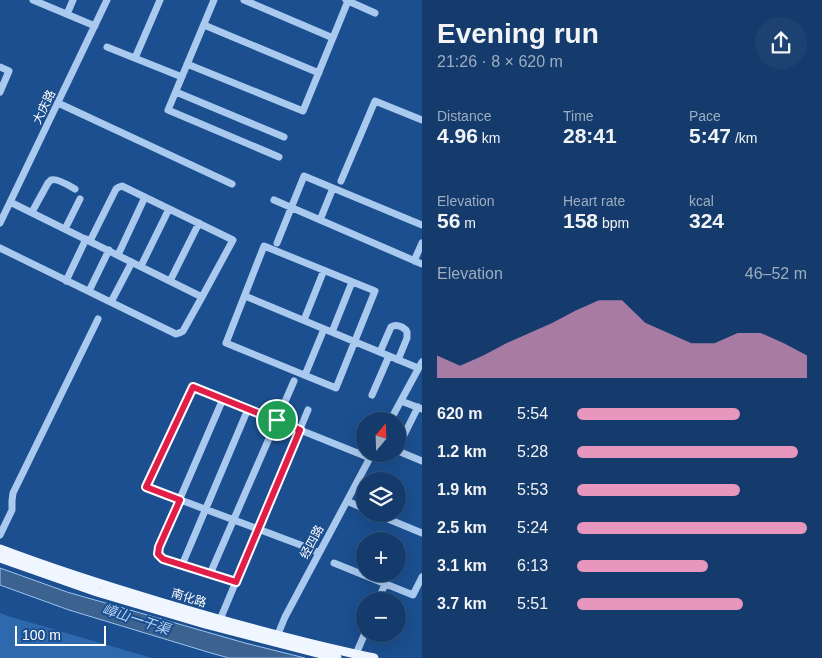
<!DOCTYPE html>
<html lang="en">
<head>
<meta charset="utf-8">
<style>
	body { margin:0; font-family:Arial,"Noto Sans SC",sans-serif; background:#1d4271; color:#f1f3f6; height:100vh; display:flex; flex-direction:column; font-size:19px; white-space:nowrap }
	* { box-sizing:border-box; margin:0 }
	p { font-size:16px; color:#9dadc1 }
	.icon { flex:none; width:28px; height:28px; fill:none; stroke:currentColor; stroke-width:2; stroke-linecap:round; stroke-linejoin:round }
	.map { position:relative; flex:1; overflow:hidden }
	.drawer { display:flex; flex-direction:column; background:#143b6b; width:400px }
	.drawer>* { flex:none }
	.needle { width:32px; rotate:19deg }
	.buttons { position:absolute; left:356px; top:412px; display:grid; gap:10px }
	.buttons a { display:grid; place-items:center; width:50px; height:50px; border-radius:50%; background:#143b6b; box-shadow:0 5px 20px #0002,0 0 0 1px #33557e; font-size:25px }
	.scale { position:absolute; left:15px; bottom:12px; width:91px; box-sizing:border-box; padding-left:5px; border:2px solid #fff; border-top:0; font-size:14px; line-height:18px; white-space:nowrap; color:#fff; -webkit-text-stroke:4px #1b4f8f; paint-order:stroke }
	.pin { position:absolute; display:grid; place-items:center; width:42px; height:42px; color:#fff; margin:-21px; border:2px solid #fff; border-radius:50%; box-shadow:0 1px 5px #0007 }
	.round { display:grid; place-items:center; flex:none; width:52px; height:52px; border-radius:26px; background:#1d4271 }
	.head { display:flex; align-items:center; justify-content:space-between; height:85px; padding:0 15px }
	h1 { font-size:28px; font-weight:700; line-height:38px }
	.stats { display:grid; grid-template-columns:repeat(3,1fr); gap:8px; height:85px; padding:5px 15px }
	.stats div { display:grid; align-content:center }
	.stats b { font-size:21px; font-weight:700 }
	.stats small { font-size:14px; font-weight:400 }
	.stats p { font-size:14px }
	.chart { height:140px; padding:10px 15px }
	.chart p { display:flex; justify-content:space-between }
	.chart svg { width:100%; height:90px; margin-top:5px; fill:#e797bd; opacity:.7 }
	ul { padding:0 15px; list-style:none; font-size:16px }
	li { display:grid; grid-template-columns:80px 60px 1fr; align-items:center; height:38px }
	li i { height:12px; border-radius:6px; background:#e797bd }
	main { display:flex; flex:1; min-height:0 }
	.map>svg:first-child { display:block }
</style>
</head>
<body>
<main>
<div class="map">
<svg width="422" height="658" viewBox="0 0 422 658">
	<rect width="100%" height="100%" fill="#1b4f8f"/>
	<!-- green -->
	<path fill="#2e69ad" d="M 0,613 L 8,616 L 152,658 L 0,658 Z"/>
	<!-- water -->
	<path fill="#3c6290" stroke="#9cc4f0" d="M 0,568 L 67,592 L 245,643 L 305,658 L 229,658 L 211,653 L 69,610 L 0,585 Z"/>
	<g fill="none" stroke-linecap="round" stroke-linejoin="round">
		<!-- minor -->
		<path stroke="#a9c9ee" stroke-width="7" d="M 33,0 L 95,26
			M 214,0 L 168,110 L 279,157
			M 244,0 L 333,38
			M 346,0 L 375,13
			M 67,14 L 73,0
			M 204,25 L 319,73
			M 107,47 L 182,77
			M 135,58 L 160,0
			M 187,64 L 303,111 L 348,1
			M 0,67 L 9,71 L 0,92
			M 176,92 L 284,137
			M 58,103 L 232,184
			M 341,181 L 375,101 L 422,120
			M 274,200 L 422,264
			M 10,202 L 202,297 L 233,240 L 122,186 L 119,187 L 116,189 L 90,241
			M 32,212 L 48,183 C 49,182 50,181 51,180 C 56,178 70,186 75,189
			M 320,220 L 333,188
			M 0,223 L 107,0
			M 65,229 L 80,199
			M 277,243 L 304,176 L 422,225
			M 264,246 L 375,291 L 336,388 L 226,343 Z
			M 0,248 L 176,334 L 179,333 L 183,331 L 202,297
			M 118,255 L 145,197
			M 414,261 L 422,243
			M 141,266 L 169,209
			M 66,281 L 86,239
			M 170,281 L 199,223
			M 89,291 L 109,250
			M 245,296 L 418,368
			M 111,302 L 132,262
			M 304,320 L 324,270
			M 332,332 L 352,282
			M 380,352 L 391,327 C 396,324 402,326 406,330 L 407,332 L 407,338 L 398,360
			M 305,375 L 324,329
			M 372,395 L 389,356
			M 223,399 L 159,547 L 158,554 L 163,559 L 236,582
			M 401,401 L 422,409
			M 390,421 L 422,362
			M 398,447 L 418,407
			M 398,451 L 422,461
			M 347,501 L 365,509
			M 376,514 L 422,533
			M 0,535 L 12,510 L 12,501 L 13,493 L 98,319
			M 319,553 L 306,547 L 146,487 L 193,387 L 370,458
			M 334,563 L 413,595 L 422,577
			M 182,565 L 248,409
			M 210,574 L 294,381
			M 378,601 L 385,584
			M 219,622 L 308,410
			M 276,639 L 285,617 L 372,454
			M 356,654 L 365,633"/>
		<!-- major -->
		<path stroke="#f0f6ff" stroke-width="9" d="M 0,549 C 53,569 106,586 160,602 C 230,623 302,643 374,658
			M 0,558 L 97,592 L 205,624 L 337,658"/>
	</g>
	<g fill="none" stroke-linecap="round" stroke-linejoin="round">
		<!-- route casing -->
		<g stroke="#fff" stroke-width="10">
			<path id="route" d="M 193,387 L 300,430 L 236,582 L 163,559 L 158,554 L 159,547 L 180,500 L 146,487 Z"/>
		</g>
		<!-- route -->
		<use href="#route" stroke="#e11d48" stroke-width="6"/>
	</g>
	<g text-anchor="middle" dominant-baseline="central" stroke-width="4" stroke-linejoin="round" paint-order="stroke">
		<!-- street labels -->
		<g font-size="12" fill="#fff" stroke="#1b4f8f">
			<text transform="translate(44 107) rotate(-64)">大庆路</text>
			<text transform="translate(312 542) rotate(-62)">经四路</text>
			<text transform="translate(189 598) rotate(17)">南化路</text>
		</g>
		<!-- water labels -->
		<g font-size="14" font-style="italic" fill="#b5d3f5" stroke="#1b4f8f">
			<text transform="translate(136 619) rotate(18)">嶂山一干渠</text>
		</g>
	</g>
</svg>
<div class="buttons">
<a><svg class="needle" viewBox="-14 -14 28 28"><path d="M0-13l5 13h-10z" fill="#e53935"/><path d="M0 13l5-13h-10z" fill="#9dadc1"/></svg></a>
<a><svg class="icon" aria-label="layers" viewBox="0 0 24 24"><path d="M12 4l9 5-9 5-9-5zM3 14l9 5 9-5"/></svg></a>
<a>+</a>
<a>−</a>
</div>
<div class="scale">100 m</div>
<div class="pin" style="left:277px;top:420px;background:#1e9e55"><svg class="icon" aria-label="arrive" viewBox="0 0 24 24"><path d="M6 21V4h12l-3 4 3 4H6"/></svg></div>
</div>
<section class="drawer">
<div class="head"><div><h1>Evening run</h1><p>21:26 · 8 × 620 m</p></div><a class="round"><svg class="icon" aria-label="share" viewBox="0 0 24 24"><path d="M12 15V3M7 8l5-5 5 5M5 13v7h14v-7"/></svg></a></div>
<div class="stats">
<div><p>Distance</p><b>4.96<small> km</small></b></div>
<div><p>Time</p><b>28:41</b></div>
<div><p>Pace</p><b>5:47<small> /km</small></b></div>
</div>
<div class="stats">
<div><p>Elevation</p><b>56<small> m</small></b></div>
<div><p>Heart rate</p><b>158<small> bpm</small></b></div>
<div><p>kcal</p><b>324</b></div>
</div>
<div class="chart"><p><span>Elevation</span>46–52 m</p>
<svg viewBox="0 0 160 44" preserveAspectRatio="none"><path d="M0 44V33L10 38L20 33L30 27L40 22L50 17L60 11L70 6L80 6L90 17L100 22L110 27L120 27L130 22L140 22L150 27L160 33V44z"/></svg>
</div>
<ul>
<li><b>620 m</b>5:54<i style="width:71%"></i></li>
<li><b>1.2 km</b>5:28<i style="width:96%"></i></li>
<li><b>1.9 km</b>5:53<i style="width:71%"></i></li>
<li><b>2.5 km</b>5:24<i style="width:100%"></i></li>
<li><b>3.1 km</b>6:13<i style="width:57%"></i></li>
<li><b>3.7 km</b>5:51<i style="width:72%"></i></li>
</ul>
</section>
</main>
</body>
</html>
